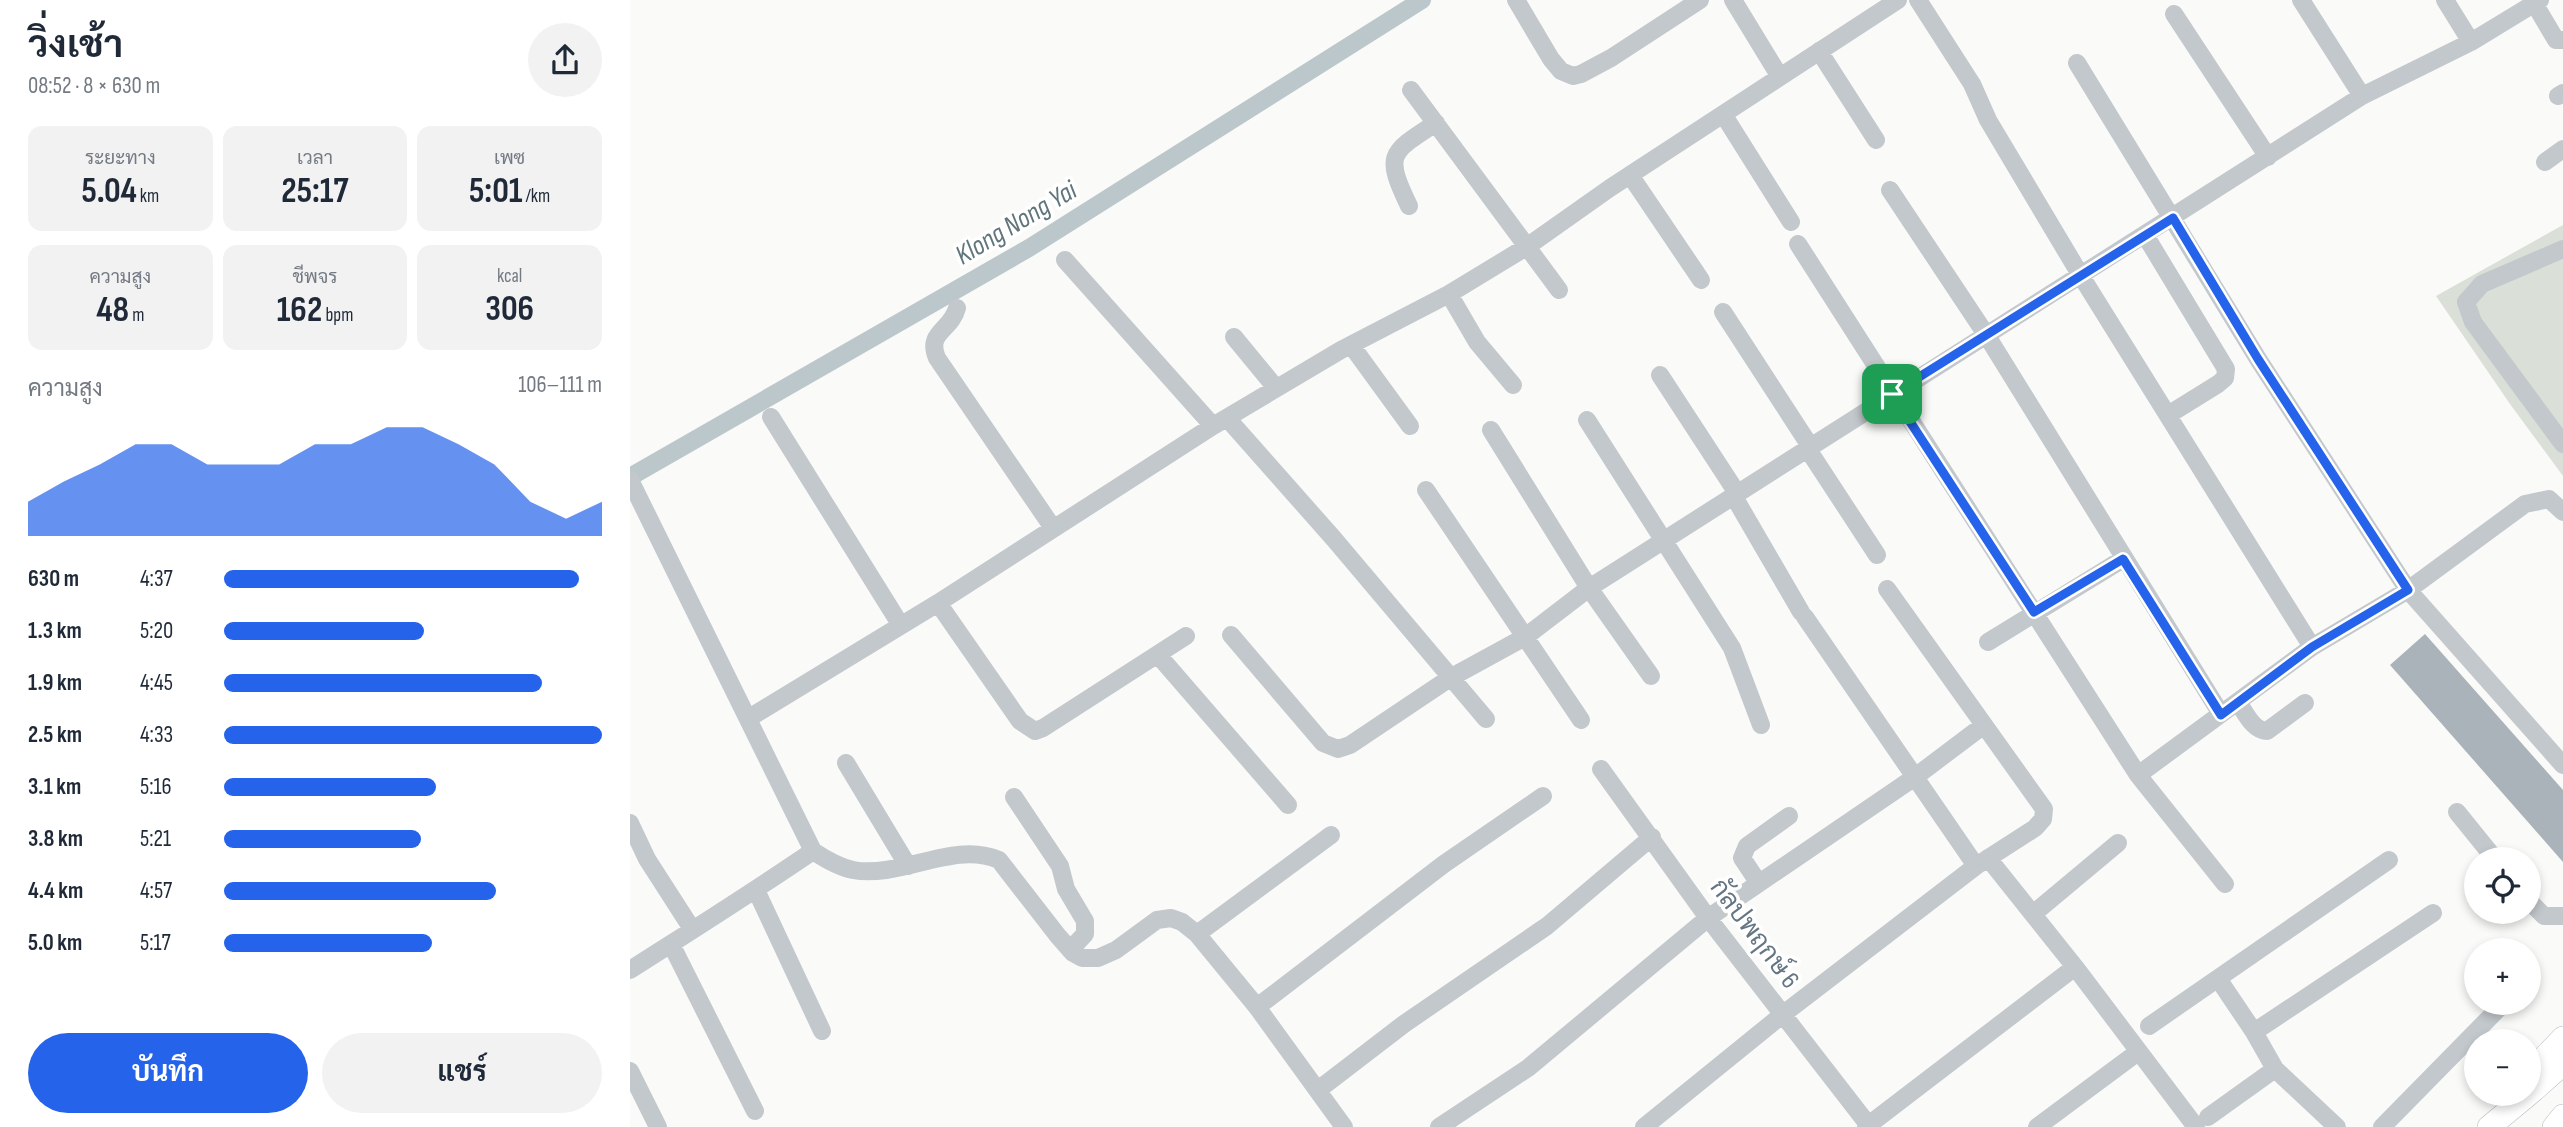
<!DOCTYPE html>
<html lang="th">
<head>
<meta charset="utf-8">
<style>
	body { margin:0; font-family:"Sofia Sans Condensed",Sarabun,sans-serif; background:#f2f2f3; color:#1f2937; height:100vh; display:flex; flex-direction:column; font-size:26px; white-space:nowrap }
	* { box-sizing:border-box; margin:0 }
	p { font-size:23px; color:#747a83 }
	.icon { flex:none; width:38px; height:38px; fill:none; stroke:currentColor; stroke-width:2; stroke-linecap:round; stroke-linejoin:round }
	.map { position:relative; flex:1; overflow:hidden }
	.sheet { display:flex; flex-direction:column; background:#fff; width:630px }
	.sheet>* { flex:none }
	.fabs { position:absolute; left:1834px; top:847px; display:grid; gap:14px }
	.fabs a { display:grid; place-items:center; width:77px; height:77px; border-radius:50%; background:#fff; box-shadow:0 4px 10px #0003; font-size:35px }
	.pin { position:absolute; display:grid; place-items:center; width:60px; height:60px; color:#fff; margin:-30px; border-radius:14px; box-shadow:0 4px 10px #0006 }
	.round { display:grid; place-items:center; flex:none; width:74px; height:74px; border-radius:37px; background:#f2f2f3 }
	.head { display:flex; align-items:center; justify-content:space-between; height:119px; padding:0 28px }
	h1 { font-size:38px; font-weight:700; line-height:52px }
	.figures { display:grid; grid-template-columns:repeat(3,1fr); gap:10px; height:119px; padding:7px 28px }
	.figures div { display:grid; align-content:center; border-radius:14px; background:#f2f2f3; text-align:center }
	.figures b { font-size:35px; font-weight:700 }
	.figures small { font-size:19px; font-weight:400 }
	.figures p { font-size:19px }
	.chart { height:196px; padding:14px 28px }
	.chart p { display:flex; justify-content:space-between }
	.chart svg { width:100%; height:126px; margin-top:7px; fill:#2563eb; opacity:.7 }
	.action { display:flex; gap:14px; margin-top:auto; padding:14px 28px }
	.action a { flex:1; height:80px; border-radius:42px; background:#2563eb; color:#fff; font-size:28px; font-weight:700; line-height:80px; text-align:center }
	.action a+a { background:#f2f2f3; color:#1f2937 }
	ul { padding:0 28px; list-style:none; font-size:23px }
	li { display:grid; grid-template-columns:112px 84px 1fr; align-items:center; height:52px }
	li i { height:18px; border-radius:9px; background:#2563eb }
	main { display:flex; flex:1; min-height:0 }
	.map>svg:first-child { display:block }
</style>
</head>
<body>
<main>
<section class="sheet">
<div class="head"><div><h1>วิ่งเช้า</h1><p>08:52 · 8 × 630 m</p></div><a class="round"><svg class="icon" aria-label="share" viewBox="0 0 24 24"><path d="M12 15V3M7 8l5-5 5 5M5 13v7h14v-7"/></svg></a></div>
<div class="figures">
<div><p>ระยะทาง</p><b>5.04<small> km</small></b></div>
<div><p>เวลา</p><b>25:17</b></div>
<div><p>เพซ</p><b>5:01<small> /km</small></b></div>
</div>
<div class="figures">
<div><p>ความสูง</p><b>48<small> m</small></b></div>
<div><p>ชีพจร</p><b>162<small> bpm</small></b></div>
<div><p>kcal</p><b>306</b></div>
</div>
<div class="chart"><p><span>ความสูง</span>106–111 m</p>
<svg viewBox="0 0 160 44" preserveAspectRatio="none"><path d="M0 44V32L10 25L20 19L30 12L40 12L50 19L60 19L70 19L80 12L90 12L100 6L110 6L120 12L130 19L140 32L150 38L160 32V44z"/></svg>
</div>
<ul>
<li><b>630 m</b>4:37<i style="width:94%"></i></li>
<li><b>1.3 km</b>5:20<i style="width:53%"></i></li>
<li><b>1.9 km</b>4:45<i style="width:84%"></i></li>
<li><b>2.5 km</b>4:33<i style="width:100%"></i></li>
<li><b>3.1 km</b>5:16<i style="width:56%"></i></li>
<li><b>3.8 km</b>5:21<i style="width:52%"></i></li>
<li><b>4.4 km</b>4:57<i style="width:72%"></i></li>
<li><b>5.0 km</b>5:17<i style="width:55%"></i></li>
</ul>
<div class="action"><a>บันทึก</a><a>แชร์</a></div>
</section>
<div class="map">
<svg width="1933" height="1127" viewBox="0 0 1933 1127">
	<rect width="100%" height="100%" fill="#fafaf8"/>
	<!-- green -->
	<path fill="#dadfd7" d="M 1933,225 L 1933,476 L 1880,404 L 1806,296 Z"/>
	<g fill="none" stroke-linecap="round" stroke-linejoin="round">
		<!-- canal -->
		<path stroke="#bbc7cb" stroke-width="18" d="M 0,477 L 399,248 L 792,0"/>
	</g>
	<!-- building -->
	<path fill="#aab3b9" d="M 1795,634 L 1933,790 L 1933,862 L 1760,665 Z"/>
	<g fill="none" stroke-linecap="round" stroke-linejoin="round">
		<!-- major casing -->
		<g stroke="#b5babe" stroke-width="24">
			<path id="major" d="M 1899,1073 L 1933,1038
				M 1899,1094 L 1933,1064
				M 1859,1127 L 1899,1094
				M 1924,1127 L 1933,1116"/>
		</g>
		<!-- minor -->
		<path stroke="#c3c8cc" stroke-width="18" d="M 886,0 L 921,59 L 931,71 L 943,76 L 951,74 L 981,58 L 1070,0
			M 1103,0 L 1150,77
			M 1288,0 L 1342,84 L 1358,120 L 1451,276 L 1682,647
			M 1671,0 L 1732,96
			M 1815,0 L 1841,42
			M 1904,3 L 1926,40 L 1933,40
			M 1544,14 L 1638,157
			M 1189,51 L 1246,140
			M 1447,63 L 1628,359 L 1778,590 L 1933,765
			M 781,90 L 929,290
			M 1928,96 L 1933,93
			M 1093,114 L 1161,222
			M 1915,162 L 1933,149
			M 1000,175 L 1071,280
			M 1260,190 L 1357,336 L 1591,714
			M 779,206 C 754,154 760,153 806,123
			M 1515,235 L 1596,369 L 1595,378 L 1588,384 L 1538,415
			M 1168,244 L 1508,775 L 1595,884
			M 1933,249 L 1852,284 L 1836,302 L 1843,322 L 1933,444
			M 435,260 L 583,426
			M 819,294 L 847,342 L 883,385
			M 327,308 C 321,331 296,332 307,358 L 423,528
			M 1093,312 L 1180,446
			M 604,337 L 646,388
			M 721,345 L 780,426
			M 1030,375 L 1107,493
			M 141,417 L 270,624
			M 597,418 L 704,539 L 856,719
			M 957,420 L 1102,648 L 1131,725
			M 861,430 L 959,588 L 1021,676
			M 1177,448 L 1247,555
			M 0,480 L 183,851 C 195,859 208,867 223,870 C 271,879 323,840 369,860 L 428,936 L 443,953 L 452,958 L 468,958 L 486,950 L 527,920 L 541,918 L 552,922 L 567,934 L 627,1007 L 714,1127
			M 796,490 L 951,720
			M 1103,495 L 1171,612
			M 308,603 L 390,721 L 405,731 L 413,728 L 556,636
			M 1175,617 L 1346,866
			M 601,635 L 693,743 L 708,749 L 720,745 L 820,678 L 895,637 L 959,588 L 1732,96 L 1841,42 L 1910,0
			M 1358,642 L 1493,559
			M 528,655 L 658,805
			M 1608,702 C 1615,712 1623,731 1637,731 L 1675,703
			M 119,718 L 308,603 L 583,426 L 711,350 L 819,294 L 898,246 L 980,188 L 1268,0
			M 216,763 L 278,866
			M 971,769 L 1078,918 L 1240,1127
			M 1508,775 L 1682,647 L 1778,590 L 1895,504 L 1919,499 L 1933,512
			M 384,797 L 430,866 L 436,889 L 455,921 L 455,934 L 440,950
			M 1827,812 L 1865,859
			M 0,823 L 17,859 L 62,929
			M 1358,858 L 1445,967 L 1566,1127
			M 1128,882 L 1112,858 L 1117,846 L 1159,816
			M 126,890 L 192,1031
			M 1899,901 L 1914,916 L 1933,916
			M 1403,914 L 1488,843
			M 567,934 L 701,835
			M 41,944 L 125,1111
			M 0,970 C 61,931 123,892 183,851
			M 1589,980 L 1624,1032 L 1645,1069 L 1707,1127
			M 627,1007 L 814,864 L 913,796
			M 1519,1026 L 1759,860
			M 1624,1032 L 1803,913
			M 0,1071 L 28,1127
			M 688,1090 L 774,1024 L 917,926 L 1022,837
			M 1578,1117 L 1645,1069
			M 809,1127 L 898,1068 L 1078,918 L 1285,777 L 1354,725
			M 1014,1127 L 1152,1015 L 1346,866 L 1405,828 L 1413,819 L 1414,809 L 1257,589
			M 1236,1127 L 1445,967
			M 1407,1127 L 1508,1052
			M 1752,1127 L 1871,1006"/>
		<!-- major -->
		<use href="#major" stroke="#fff" stroke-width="23"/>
	</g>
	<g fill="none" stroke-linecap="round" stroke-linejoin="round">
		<!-- route casing -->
		<g stroke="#fff" stroke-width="14">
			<path id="route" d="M 1543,218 L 1628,359 L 1778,590 L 1682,647 L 1591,715 L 1493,559 L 1404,612 L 1262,394 Z"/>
		</g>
		<!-- route -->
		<use href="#route" stroke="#2563eb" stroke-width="9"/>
	</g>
	<g text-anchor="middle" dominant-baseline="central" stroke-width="7" stroke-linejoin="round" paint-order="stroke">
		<!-- street labels -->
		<g font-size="26" fill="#657683" stroke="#fff">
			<text transform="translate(1124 934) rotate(53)">กัลปพฤกษ์ 6</text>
		</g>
		<!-- water labels -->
		<g font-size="28" font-style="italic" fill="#60757c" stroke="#fff">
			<text transform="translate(386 223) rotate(-31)">Klong Nong Yai</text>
		</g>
	</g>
</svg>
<div class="fabs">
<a><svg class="icon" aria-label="locate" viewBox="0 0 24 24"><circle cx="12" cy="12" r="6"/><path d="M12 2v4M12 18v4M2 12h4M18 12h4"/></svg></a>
<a>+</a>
<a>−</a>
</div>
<div class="pin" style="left:1262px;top:394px;background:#1e9e55"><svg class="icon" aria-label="arrive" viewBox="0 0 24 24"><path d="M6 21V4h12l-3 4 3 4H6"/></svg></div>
</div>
</main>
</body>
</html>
